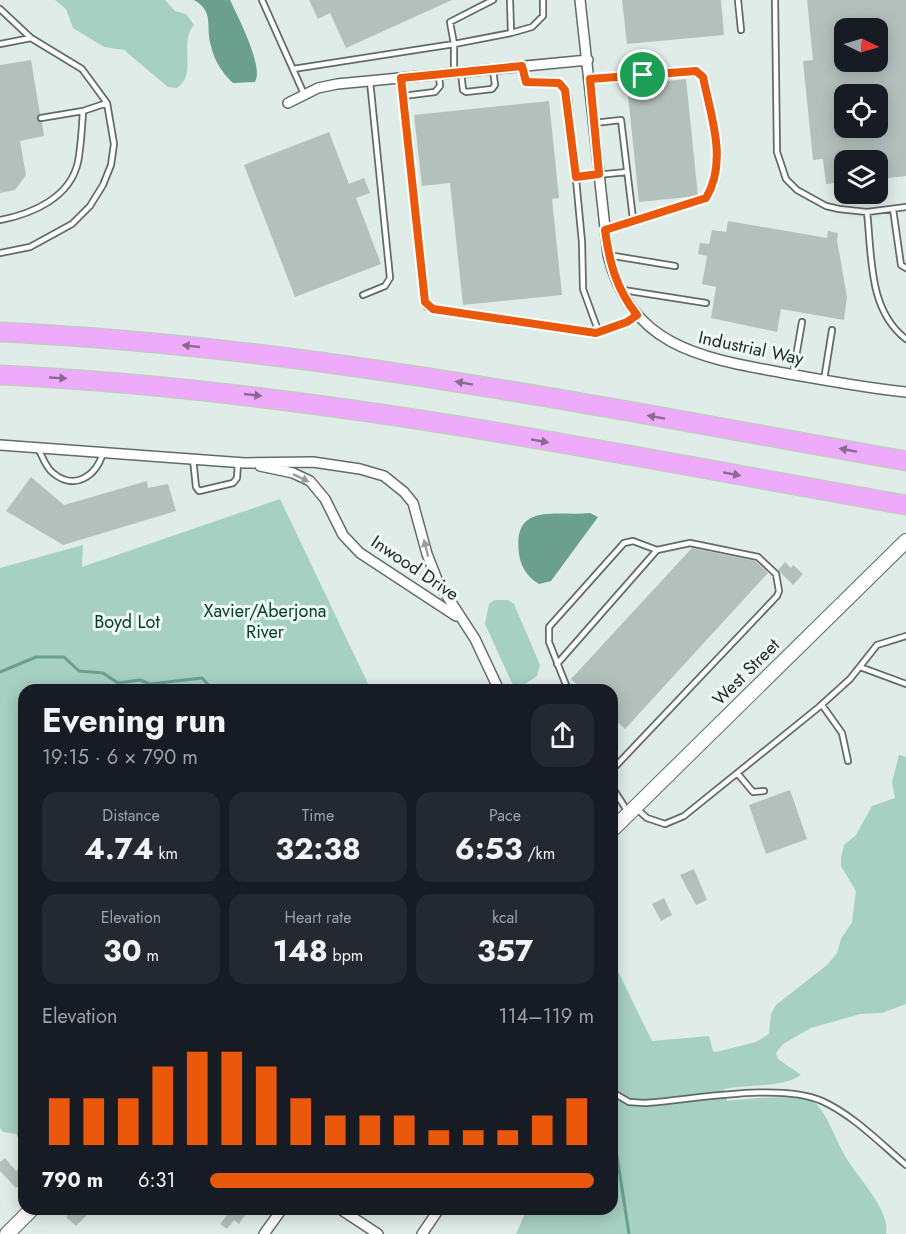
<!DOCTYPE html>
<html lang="en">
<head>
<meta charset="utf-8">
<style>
	body { margin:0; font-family:Jost,sans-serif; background:#242831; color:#f1f3f6; height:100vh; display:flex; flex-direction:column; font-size:22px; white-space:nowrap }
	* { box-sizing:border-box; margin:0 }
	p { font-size:20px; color:#9ea1a6 }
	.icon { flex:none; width:33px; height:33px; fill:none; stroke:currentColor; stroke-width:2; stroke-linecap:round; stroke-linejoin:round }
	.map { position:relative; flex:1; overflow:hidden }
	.panel { position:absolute; left:18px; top:684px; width:600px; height:531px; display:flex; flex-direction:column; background:#171b24; border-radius:18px; box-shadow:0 3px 15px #0003 }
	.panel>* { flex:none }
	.needle { width:39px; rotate:95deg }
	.fabs { position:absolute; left:834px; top:18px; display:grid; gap:12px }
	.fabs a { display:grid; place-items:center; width:54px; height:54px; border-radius:12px; background:#171b24; box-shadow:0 3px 15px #0003; font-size:30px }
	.pin { position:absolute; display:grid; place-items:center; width:51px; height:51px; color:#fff; margin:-26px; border:3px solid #fff; border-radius:50%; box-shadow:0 2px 6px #0007 }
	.round { display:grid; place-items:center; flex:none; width:63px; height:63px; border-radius:18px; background:#242831 }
	.overview { display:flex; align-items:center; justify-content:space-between; height:102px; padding:0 24px }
	h1 { font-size:33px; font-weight:700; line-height:45px }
	.stats { display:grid; grid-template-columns:repeat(3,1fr); gap:9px; height:102px; padding:6px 24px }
	.stats div { display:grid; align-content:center; border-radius:15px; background:#242831; text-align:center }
	.stats b { font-size:30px; font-weight:700 }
	.stats small { font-size:16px; font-weight:400 }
	.stats p { font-size:16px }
	.chart { height:168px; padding:12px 24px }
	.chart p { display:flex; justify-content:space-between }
	.chart svg { width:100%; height:108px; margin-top:6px; stroke:#ea580c; stroke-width:6 }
	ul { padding:0 24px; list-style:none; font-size:20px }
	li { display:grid; grid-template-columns:96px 72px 1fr; align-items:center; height:45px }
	li i { height:15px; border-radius:8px; background:#ea580c }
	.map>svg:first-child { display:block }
</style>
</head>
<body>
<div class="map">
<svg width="906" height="1234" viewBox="0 0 906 1234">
	<rect width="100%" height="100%" fill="#e0ece8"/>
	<!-- green -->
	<path fill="#a6d0c1" d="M 55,0 L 165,0 L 175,11 L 186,14 L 194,25 C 178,43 198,74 177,88 L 168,87 L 124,50 L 104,47 L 73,28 L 66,9 Z
		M 280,499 L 371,690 L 24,690 L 24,1149 L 16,1134 L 3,1132 L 0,1128 L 0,568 L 83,545 L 82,567 Z
		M 494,600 L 508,600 L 514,604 L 540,665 L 537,676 L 519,688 L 512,683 L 485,624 L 489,604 Z
		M 899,755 L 906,757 L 906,1004 L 882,1013 L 860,1014 L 811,1028 L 783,1044 L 776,1053 L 778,1059 L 801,1075 C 782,1088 748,1084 724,1089 L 727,1101 C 744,1099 801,1093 814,1102 C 826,1111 836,1140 844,1154 C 854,1174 891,1209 886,1234 L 516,1234 L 527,1209 L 612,1209 L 612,959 L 652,1041 L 709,1036 L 713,1051 L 716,1052 L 756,1042 L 769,1034 L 771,1014 L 776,1005 L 827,965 L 837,953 L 841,939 L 852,922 L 856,891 L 841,866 L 841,857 L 844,845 L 856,835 L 872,806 L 895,798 L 892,782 Z"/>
	<!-- water -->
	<path fill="#6ba08f" d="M 194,0 L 230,0 C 238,17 264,67 255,82 L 233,83 C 222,73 214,60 211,46 C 205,26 215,12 194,0 Z
		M 590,513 L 598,517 L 551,581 L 539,584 C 527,577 521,567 519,554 C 512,501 557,517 590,513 Z"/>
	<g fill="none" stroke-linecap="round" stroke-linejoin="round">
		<!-- stream -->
		<path stroke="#6ba08f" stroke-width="3" d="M 0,672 L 36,657 L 64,657 L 79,671 L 103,673 L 118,683 L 140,680 L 150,684 L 202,678 L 213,690
			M 612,1150 L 617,1156 L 629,1234"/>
	</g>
	<!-- building -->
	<path fill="#b4c0bc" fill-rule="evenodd" d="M 309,0 L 452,0 L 346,48 L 330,13 L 318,19 Z
		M 622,0 L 721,0 L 724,35 L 627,44 Z
		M 807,0 L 906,0 L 906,176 L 878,179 L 878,160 L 844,160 L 844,182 L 826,184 L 823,159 L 813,160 L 803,61 L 813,60 ZM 844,28 L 878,28 L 878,62 L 844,62 ZM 844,94 L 878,94 L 878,128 L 844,128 Z
		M 31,60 L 40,114 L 37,119 L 42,122 L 44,136 L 20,141 L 26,175 L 15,190 L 0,193 L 0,65 Z
		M 686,79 L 698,196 L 639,202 L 627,85 Z
		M 549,101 L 559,198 L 552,199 L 562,295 L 463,305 L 450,183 L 422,186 L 414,115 Z
		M 329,132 L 349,184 L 364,178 L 370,193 L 356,198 L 381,264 L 295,297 L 244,165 Z
		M 728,221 L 827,238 L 828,231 L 838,233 L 837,240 L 847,297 L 844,320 L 781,309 L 777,332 L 711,318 L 716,287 L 702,284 L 707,256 L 698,254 L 700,243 L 709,244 L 712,230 L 726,232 Z
		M 31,477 L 64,505 L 147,481 L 148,488 L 168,484 L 176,511 L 63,545 L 6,511 Z
		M 692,548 L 755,561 L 768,573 L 625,729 L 612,717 L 612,690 L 583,690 L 571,679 Z
		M 785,562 L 791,568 L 793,565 L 803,574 L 793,585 L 778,570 Z
		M 790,790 L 807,839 L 766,854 L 749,805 Z
		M 694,869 L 707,900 L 696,905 L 680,875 Z
		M 664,898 L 672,915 L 661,921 L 652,904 Z
		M 5,1158 L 16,1171 L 24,1164 L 24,1181 L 16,1188 L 0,1171 L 0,1162 Z
		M 74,1209 L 93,1209 L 76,1226 L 66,1217 Z
		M 232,1209 L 249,1209 L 239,1224 L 234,1220 L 227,1229 L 220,1224 Z"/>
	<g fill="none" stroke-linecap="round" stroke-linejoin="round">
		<!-- service casing -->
		<g stroke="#616c68" stroke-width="8">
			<path id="service" d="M 262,0 L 304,94
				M 738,0 L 741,30
				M 775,0 L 777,152 L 786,179 L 797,190 L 826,206 L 839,209 L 867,212 L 906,207
				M 0,9 L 31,38 L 82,69 L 107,103 L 114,144 L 111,165 L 103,185 L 90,206 L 72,224 L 30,247 L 0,253
				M 511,33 L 532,27 L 543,16 L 543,0
				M 0,44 L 31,38
				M 522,66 L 526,82 L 559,83 L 568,96 L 582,242 L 583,289 L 599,333
				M 293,69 L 454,44 L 450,22 L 493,0
				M 461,72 L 463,90 L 466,92 L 492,89 L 495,85 L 493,70
				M 454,73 L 454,44 L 511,33 L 510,0
				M 401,78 L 427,307 L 596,333 L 627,322 L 637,315
				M 590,79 L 696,71 L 703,77 C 711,117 728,161 706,198 L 633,219
				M 403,96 L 435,92 L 440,86 L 439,75
				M 41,118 L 83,111
				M 594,123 L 621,120 L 633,219 L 605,230
				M 576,177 L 627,172
				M 893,209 L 901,265 L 906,268
				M 867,212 C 872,256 868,310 906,339
				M 0,220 C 32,214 70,198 78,162 C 81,146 82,128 83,111 L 107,103
				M 608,255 L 675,266
				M 623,290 L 706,303
				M 363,295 L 385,286 L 390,278 L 370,81
				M 793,374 L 802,322
				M 824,380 L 832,330
				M 38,448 C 42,456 46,468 53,473 C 75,491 96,476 103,453
				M 193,459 L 196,487 L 199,491 L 233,483 L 237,478 L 238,462
				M 557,664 L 657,550 L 690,543 L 758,557 L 776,574 L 779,591 L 777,596 L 612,770
				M 860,667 L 906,684
				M 568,690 L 549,642 L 549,627 L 624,543 L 633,541 L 657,550
				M 822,705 L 842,733 L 848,761
				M 738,774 L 753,792 L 764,791
				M 612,787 L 628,812
				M 637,809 L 647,818 L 665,824 L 684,816 L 819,707 L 850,679 L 877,645 L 906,636
				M 612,1092 L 629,1102 L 644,1103 C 691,1100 780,1082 822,1101 C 853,1115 880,1143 906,1165"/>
		</g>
		<!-- minor casing -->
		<g stroke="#616c68" stroke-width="12">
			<path id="minor" d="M 580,0 L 608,255 C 631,348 703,358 784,373 C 824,380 865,388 906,392
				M 288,103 L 318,88 L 337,84 L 588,60
				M 0,445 L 245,463 L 313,462 L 360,469 L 384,476 L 404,492 L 413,503 L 427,554 L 438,582 L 475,639 L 499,690
				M 260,466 L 293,473 L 310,481 L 325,499 L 343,535 L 360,553 L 456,616
				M 340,1209 L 378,1234
				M 264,1234 L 282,1209
				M 422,1234 L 439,1209"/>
		</g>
		<!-- secondary casing -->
		<g stroke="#616c68" stroke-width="16">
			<path id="secondary" d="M 612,830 L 906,541
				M 7,1234 L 32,1209"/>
		</g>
		<!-- motorway casing -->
		<g stroke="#c6c7c7" stroke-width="21">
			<path id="motorway" d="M 0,332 C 306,346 605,408 906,461
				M 0,375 C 306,389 605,452 906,505"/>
		</g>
		<!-- service -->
		<use href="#service" stroke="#fff" stroke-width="4.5"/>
		<!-- minor -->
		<use href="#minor" stroke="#fff" stroke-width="9"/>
		<!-- secondary -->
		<use href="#secondary" stroke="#fff" stroke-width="14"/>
		<!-- motorway -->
		<use href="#motorway" stroke="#eeabfc" stroke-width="18"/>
	</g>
	<!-- one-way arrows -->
	<defs><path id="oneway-solid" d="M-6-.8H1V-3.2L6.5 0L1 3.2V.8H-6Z" transform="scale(1.5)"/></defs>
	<g fill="#896a91">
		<use href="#oneway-solid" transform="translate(191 346) rotate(-174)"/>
		<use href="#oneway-solid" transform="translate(58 378) rotate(3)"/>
		<use href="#oneway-solid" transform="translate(464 383) rotate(-170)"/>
		<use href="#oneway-solid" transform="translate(253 395) rotate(6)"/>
		<use href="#oneway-solid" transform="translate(656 417) rotate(-170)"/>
		<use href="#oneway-solid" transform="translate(540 441) rotate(10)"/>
		<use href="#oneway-solid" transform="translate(848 450) rotate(-170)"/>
		<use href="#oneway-solid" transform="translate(732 474) rotate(10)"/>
	</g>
	<g fill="#9c9e9d">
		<use href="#oneway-solid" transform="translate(301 478) rotate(26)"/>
		<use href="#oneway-solid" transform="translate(426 548) rotate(-104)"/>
	</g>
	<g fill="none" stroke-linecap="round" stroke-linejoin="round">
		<!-- route casing -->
		<g stroke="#fff" stroke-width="12">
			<path id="route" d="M 522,66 L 526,82 L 559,83 L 565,90 L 576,177 L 599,174 L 590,79 L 696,71 L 703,77 C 711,117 728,161 706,198 L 605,230 C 609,261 616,289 637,315 L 627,322 L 596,333 L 433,309 L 425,302 L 401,78 Z"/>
		</g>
		<!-- route -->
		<use href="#route" stroke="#ea580c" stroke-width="8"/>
	</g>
	<g text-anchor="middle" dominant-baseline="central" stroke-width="6" stroke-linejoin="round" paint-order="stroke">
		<!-- street labels -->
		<g font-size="18" fill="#242826" stroke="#edf9f5">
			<text transform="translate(751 348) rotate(12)">Industrial Way</text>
			<text transform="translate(415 568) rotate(34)">Inwood Drive</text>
			<text transform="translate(746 672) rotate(-45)">West Street</text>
		</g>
		<!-- park labels -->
		<g font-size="18" fill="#06382c" stroke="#edf9f5">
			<text x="265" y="611">Xavier/Aberjona<tspan x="265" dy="21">River</tspan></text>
			<text x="127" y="622">Boyd Lot</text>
		</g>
	</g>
</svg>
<div class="fabs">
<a><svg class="needle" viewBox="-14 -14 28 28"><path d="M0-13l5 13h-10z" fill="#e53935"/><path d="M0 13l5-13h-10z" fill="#9ea1a6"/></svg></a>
<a><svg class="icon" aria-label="locate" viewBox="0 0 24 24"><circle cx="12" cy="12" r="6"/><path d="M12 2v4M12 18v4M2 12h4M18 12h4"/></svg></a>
<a><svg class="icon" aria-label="layers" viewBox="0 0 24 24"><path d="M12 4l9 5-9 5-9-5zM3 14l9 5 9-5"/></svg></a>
</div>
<div class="pin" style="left:643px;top:75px;background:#1e9e55"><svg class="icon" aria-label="arrive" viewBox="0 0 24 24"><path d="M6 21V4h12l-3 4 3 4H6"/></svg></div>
<section class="panel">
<div class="overview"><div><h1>Evening run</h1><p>19:15 · 6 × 790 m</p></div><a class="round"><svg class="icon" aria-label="share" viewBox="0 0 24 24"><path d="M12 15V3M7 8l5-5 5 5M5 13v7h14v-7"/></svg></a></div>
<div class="stats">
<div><p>Distance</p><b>4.74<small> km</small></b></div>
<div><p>Time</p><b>32:38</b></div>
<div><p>Pace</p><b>6:53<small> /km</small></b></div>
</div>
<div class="stats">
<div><p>Elevation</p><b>30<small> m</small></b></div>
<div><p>Heart rate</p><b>148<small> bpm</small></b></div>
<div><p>kcal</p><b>357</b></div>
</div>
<div class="chart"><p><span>Elevation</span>114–119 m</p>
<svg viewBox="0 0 160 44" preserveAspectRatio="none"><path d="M5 44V25M15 44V25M25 44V25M35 44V12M45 44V6M55 44V6M65 44V12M75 44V25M85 44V32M95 44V32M105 44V32M115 44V38M125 44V38M135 44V38M145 44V32M155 44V25"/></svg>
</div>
<ul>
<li><b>790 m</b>6:31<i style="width:100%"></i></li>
</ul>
</section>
</div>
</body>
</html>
